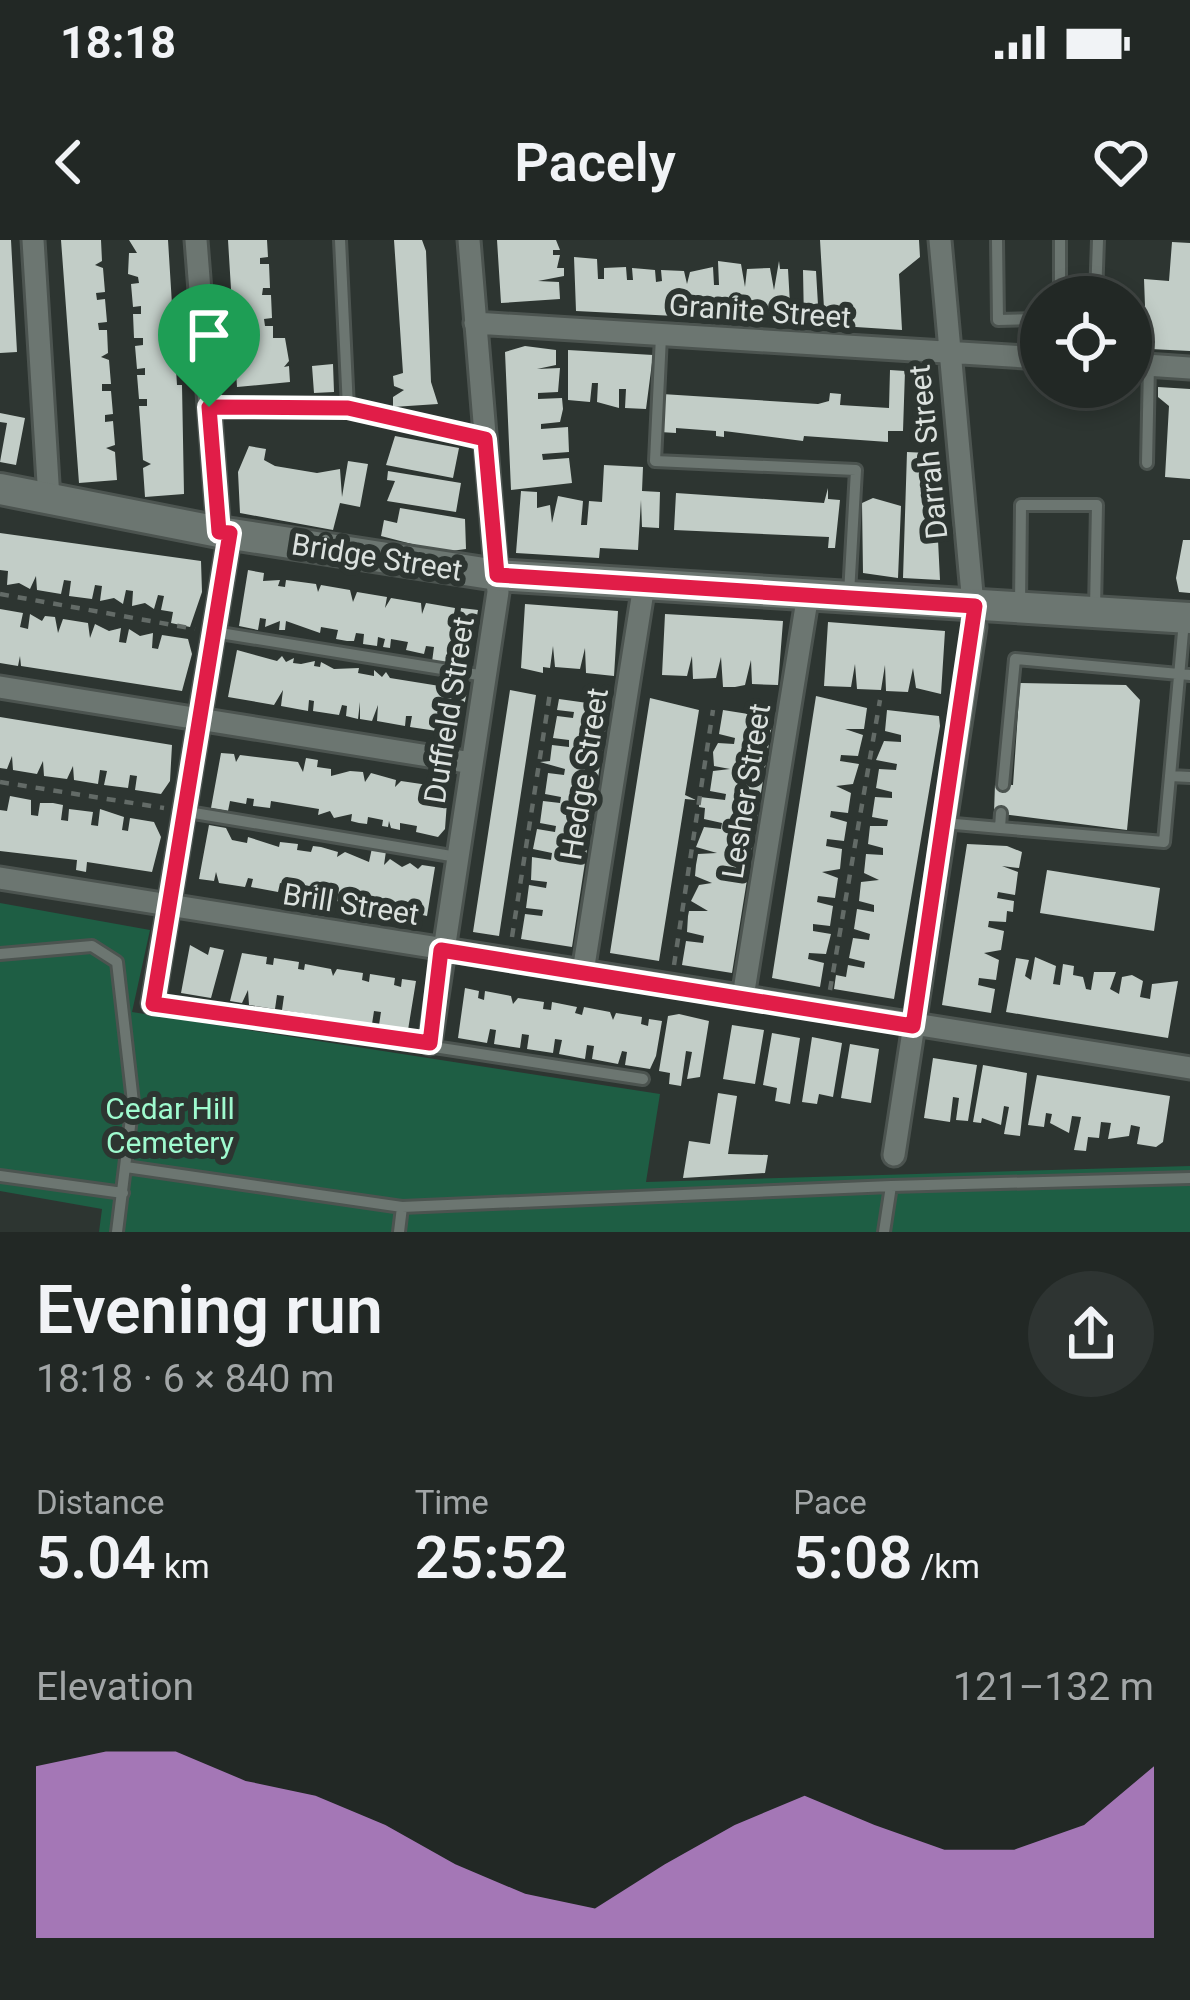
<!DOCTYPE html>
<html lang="en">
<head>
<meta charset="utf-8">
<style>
	body { margin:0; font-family:Roboto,sans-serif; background:#2e3432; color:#f1f3f6; height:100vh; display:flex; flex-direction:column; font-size:45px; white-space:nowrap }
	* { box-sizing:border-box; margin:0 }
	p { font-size:39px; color:#a2a6a7 }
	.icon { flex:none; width:66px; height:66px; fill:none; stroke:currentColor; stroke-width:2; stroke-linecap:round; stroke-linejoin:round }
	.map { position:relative; height:992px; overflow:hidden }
	.sheet { display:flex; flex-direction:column; background:#222825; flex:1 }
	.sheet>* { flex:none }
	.fabs { position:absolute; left:1020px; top:36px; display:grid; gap:24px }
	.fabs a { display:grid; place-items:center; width:132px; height:132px; border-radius:50%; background:#222825; box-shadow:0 6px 18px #0003,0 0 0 3px #3f4442; font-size:60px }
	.pin { position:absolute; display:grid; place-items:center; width:102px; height:102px; color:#fff; margin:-123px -51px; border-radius:50% 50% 50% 0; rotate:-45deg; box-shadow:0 0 12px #0007 }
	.pin .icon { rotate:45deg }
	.round { display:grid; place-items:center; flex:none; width:126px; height:126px; border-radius:63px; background:#2e3432 }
	.summary { display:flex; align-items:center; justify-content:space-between; height:204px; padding:0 36px }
	h1 { font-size:66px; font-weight:600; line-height:90px }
	.figures { display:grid; grid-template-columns:repeat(3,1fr); gap:18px; height:204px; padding:12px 36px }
	.figures div { display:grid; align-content:center }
	.figures b { font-size:60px; font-weight:600 }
	.figures small { font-size:33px; font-weight:400 }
	.figures p { font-size:33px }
	.chart { height:336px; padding:24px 36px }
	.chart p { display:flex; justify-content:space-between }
	.chart svg { width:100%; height:216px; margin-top:12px; fill:#dc99f4; opacity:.7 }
	.status { display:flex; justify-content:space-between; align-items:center; height:84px; padding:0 60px; background:#222825; direction:ltr }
	.status svg { height:33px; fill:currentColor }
	header { display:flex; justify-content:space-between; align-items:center; height:156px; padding:0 36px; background:#222825; font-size:54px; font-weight:600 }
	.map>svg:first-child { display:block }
</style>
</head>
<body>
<div class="status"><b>18:18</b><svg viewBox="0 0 49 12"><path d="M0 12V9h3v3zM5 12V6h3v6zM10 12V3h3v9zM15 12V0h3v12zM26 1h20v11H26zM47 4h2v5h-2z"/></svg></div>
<header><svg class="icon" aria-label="back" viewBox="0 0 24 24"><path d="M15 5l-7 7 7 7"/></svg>Pacely<svg class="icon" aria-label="heart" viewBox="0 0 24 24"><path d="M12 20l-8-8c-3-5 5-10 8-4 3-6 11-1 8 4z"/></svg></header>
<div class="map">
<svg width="1190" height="992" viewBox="0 0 1190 992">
	<rect width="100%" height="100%" fill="#2d3531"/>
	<!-- green -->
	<path fill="#1e5e44" d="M 0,663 L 150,690 L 132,772 L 660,854 L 646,942 L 1190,926 L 1190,992 L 99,992 L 102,969 L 0,951 Z"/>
	<!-- building -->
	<path fill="#c2cdc7" d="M 0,0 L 11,0 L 17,112 L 0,113 Z
		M 61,0 L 101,0 L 102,21 L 95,25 L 103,28 L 105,52 L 96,53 L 97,60 L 105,59 L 107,82 L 98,83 L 99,90 L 107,90 L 108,113 L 101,117 L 109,120 L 111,144 L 102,144 L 102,151 L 111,151 L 113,174 L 105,175 L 105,182 L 113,181 L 115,205 L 106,208 L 115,212 L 117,240 L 79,243 Z
		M 129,0 L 168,0 L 177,145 L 182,145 L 184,254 L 145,257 L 143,228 L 151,224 L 143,220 L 139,166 L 147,166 L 147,159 L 139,159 L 137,135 L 145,135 L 145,128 L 137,129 L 135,106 L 143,105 L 143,98 L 134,98 L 133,74 L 141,74 L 141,66 L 133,67 L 131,44 L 139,43 L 138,37 L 128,34 L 129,13 L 137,13 Z
		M 228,0 L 267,0 L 268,17 L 260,18 L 260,24 L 269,24 L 270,48 L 263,48 L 262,55 L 271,55 L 272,78 L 264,79 L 265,86 L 273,86 L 273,98 L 285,98 L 289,121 L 284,127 L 289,126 L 290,142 L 237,147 Z
		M 394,0 L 422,0 L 426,11 L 431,142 L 438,164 L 393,167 L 393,157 L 404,150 L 394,146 L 393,136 L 403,133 Z
		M 497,0 L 556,0 L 560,10 L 553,10 L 553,15 L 560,15 L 557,28 L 564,28 L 564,36 L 538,41 L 559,42 L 560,59 L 501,63 Z
		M 820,0 L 919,0 L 920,17 L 899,34 L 902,90 L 825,85 Z
		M 1172,2 L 1190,3 L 1190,111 L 1131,108 L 1131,65 L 1145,66 L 1144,39 L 1169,41 Z
		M 574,17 L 597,19 L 598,39 L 604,39 L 604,28 L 626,27 L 627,40 L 633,40 L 632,28 L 644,29 L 655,30 L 656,42 L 662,41 L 661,30 L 684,31 L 687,44 L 690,32 L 713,27 L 714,45 L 719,45 L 718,21 L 741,24 L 745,47 L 747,29 L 770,28 L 774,50 L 779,21 L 780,29 L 788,29 L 791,82 L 576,71 Z
		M 803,30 L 816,31 L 819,82 L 804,83 Z
		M 525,106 L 556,110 L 556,125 L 537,129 L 560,128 L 558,152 L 538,153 L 538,159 L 562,158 L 563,169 L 560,182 L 541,184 L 541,189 L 568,187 L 569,212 L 542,214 L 543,220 L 569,218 L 572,243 L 511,250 L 505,112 Z
		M 568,110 L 653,115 L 646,169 L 625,168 L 626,149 L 619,149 L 619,168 L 597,162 L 598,143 L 592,143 L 590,162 L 568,160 Z
		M 333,124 L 334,152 L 314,153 L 312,126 Z
		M 890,130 L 905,131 L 903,191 L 888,191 L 888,202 L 804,196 L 803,201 L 724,191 L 724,197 L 716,196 L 716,191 L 676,188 L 676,193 L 660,192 L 662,154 L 818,164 L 829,161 L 830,153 L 841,154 L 840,165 L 889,168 Z
		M 1158,147 L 1190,149 L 1190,239 L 1165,237 L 1169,166 L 1158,157 Z
		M 0,173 L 25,178 L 16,225 L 0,222 L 7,183 L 0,182 Z
		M 395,196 L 459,208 L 453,238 L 386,225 Z
		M 249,206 L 266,209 L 264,220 L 275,226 L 317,233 L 340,229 L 342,257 L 348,221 L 368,224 L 360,267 L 340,263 L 333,290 L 240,273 L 238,232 Z
		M 907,212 L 928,213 L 934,219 L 940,340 L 903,338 Z
		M 604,225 L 643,227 L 642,251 L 660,252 L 659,288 L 642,287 L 641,260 L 638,310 L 600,308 L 599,318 L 516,313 L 521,251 L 537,252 L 537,268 L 550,265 L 552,283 L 558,256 L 583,261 L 581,285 L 587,285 L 589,261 L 602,262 Z
		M 388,231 L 461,243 L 456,272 L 387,261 L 395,241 L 387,240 Z
		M 828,248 L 828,259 L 840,260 L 835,308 L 828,308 L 829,297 L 674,290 L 676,253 L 824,263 Z
		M 873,258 L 901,266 L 898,338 L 863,333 L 862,263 Z
		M 400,268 L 465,279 L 466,309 L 443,312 L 381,296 L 384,280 L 397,283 Z
		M 0,293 L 201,321 L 202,352 L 190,387 L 171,383 L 173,372 L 161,370 L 164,356 L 158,355 L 154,369 L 145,363 L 132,366 L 133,351 L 126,350 L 123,364 L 114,358 L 100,361 L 102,346 L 95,345 L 92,359 L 69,356 L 71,341 L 64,340 L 61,354 L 37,350 L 36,336 L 30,349 L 19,343 L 7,345 L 8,331 L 0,330 Z
		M 1183,300 L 1190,300 L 1190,353 L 1179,352 L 1176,338 Z
		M 248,330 L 264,333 L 263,341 L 280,340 L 278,346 L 285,347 L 286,340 L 316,344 L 318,352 L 321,345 L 350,350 L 353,362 L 357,352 L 387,357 L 385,368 L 391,358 L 421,363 L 422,374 L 426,363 L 455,368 L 454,374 L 460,375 L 461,368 L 478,370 L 468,427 L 432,422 L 434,407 L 426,406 L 424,414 L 406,410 L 408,402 L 391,399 L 390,408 L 383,407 L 385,399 L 378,397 L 377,406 L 363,404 L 364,394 L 356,393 L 354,401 L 347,401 L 336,399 L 338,390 L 321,387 L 320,393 L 286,381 L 285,390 L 279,390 L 280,381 L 265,387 L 266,379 L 260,378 L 258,390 L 239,386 Z
		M 525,364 L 618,371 L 614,436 L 586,433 L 585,408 L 580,429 L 555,427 L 553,406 L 550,428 L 543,427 L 543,433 L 521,428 Z
		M 0,369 L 23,373 L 20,387 L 28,389 L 30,374 L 42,381 L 45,376 L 55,377 L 58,393 L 63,379 L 88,383 L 90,398 L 95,384 L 109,391 L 121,388 L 119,402 L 126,403 L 129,389 L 140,396 L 153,393 L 152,408 L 158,409 L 162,395 L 188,399 L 192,414 L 182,451 L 21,426 L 20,416 L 18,426 L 0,423 Z
		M 665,374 L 783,381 L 778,445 L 752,444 L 751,420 L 745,445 L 735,447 L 723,447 L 721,417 L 716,438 L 693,439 L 692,416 L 687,436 L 662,435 Z
		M 828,382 L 945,391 L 941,454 L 916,448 L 913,428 L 908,452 L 886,451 L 885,425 L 881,450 L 857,449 L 855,424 L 851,447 L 824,446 Z
		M 237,410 L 277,421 L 282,416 L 286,422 L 294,418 L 293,423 L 301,424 L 315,421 L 314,426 L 320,427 L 321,422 L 334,429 L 359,428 L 358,433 L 374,436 L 374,430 L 382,437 L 386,432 L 390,438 L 446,447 L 447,437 L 463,439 L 467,452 L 460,484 L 456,494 L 442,492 L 443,480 L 437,491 L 410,487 L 412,476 L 406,476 L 405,486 L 377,481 L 378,465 L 372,481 L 360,479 L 360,462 L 358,479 L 346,476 L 347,466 L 342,465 L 339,475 L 313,471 L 314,461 L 309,460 L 308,471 L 281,466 L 283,450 L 274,465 L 228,457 Z
		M 1020,443 L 1126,445 L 1140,460 L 1127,590 L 994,573 L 995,544 L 1013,545 Z
		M 510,450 L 536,455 L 499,696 L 473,692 Z
		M 816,456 L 867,468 L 864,489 L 845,489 L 863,495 L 858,516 L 841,515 L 840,521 L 859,524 L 853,544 L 836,546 L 851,553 L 848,573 L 831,571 L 830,577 L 847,582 L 844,601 L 827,599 L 826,606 L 842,609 L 840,629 L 822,632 L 838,638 L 835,658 L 818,656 L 817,662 L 833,666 L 830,686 L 813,684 L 813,691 L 831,694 L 826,714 L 809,713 L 808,719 L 824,723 L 820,747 L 772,738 Z
		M 650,458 L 699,470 L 685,555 L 696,560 L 685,559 L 659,721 L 610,713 Z
		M 559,459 L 609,466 L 572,707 L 521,699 L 525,674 L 542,676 L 543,670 L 526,668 L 529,645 L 546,648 L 547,642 L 531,640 L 532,617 L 551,620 L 552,613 L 533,609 L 537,589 L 555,592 L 556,586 L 540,583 L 543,561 L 560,563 L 561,557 L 545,554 L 548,533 L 564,535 L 565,529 L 540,522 L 550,521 L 552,505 L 569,507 L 569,500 L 553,498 L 557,476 L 573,478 L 574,472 L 557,470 Z
		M 723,470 L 773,478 L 732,733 L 682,725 L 686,701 L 703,703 L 704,696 L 687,692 L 688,676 L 689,671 L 708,671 L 691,661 L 699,645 L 712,643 L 695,636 L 696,625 L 698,614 L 717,613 L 696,607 L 704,587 L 721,589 L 722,583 L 704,579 L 705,568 L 699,567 L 700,557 L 725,560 L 726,554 L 710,551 L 713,531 L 730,529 L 714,526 L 713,512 L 718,503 L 734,504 L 735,498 L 719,494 Z
		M 887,470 L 939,476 L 940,486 L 894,759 L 834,749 L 836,735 L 846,737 L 848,725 L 864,728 L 865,722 L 849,718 L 853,698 L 869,700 L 870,694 L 854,689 L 857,669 L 874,672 L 874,665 L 859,661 L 861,642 L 879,640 L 864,633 L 866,614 L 883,615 L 883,608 L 868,604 L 870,586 L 887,586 L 888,580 L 872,577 L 875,557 L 892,558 L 892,552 L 876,548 L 879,529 L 896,530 L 897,524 L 876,520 L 884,501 L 901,502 L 901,495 L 885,491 Z
		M 0,477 L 172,505 L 170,541 L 161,554 L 135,550 L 137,536 L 130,535 L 128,548 L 104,545 L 107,531 L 100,530 L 98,544 L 74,540 L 73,526 L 67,539 L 44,536 L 43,521 L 37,534 L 13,530 L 12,516 L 7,529 L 0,528 Z
		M 221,513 L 234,514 L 236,522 L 240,515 L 298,522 L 303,532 L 306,518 L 318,520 L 317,527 L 331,529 L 331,536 L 350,531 L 363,532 L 365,542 L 371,533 L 396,540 L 395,547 L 401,541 L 428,545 L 428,553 L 434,546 L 448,548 L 445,589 L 438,597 L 416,592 L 417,586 L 400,583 L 400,590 L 391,588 L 389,581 L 388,587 L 382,586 L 383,580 L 368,577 L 367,584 L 359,583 L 351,581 L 352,574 L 334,578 L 330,571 L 318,575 L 319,569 L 271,561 L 270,568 L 253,566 L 254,559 L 247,558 L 246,564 L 230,561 L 228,571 L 211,568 Z
		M 10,556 L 31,560 L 31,575 L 38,576 L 40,563 L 53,563 L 63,565 L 61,580 L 68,581 L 69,569 L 93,572 L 91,585 L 98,586 L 100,569 L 124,577 L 122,590 L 128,591 L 130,578 L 154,582 L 161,597 L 152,632 L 87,622 L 86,632 L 76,630 L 77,620 L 0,611 L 0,570 L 7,571 Z
		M 209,585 L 226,588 L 232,600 L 247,603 L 248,597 L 279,607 L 280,602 L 298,604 L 297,610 L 311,612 L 313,606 L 321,607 L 338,612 L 337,617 L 345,612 L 369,622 L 372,608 L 386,611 L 384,625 L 390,619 L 402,627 L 410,623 L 418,629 L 422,625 L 435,627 L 427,676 L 413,673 L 412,663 L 407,673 L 381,668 L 383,659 L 377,658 L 375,668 L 349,663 L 350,654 L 345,653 L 343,662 L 317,658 L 317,649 L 311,657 L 284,653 L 285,644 L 280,643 L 278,652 L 251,647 L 253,639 L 248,638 L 245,647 L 219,643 L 216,632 L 214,641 L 199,639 Z
		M 967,604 L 1007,606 L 1022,612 L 1019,628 L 1002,626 L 1018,632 L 1015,655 L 998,652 L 997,658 L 1014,661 L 1013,672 L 1007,671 L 1006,682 L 989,681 L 988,687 L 1004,691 L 1001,710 L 984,713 L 999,720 L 996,740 L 979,738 L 978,745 L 995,749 L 991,773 L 942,765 Z
		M 1047,630 L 1160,648 L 1154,691 L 1040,673 Z
		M 190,705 L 208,715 L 210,707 L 224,710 L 211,758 L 181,753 Z
		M 242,713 L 267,717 L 266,724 L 273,725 L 274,718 L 299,722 L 298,729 L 304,730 L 305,724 L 331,729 L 333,736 L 337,729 L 363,733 L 362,740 L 369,742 L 370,734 L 395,738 L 394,745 L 401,747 L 402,739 L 416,741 L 408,790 L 379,785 L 381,772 L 374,771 L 372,784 L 282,770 L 284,756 L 277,755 L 275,769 L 249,765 L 248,750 L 242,763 L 230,761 Z
		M 1035,717 L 1056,726 L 1053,744 L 1060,745 L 1063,724 L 1074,726 L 1073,735 L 1083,737 L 1086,749 L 1091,750 L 1094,732 L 1116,732 L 1110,749 L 1119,754 L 1122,737 L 1132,735 L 1143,741 L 1140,757 L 1150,759 L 1152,744 L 1178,741 L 1168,798 L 1006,772 L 1016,718 L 1029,720 L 1025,736 L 1031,740 Z
		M 465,748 L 479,751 L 478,758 L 484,760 L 485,751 L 511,756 L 513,764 L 518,758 L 544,762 L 543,769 L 551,770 L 552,762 L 577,767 L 575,773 L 582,775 L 584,767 L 610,772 L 613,780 L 616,773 L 642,777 L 641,784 L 648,786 L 649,779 L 662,781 L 656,816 L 650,829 L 625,825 L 627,812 L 622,811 L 618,824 L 592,819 L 594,806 L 587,805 L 585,819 L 559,814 L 562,800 L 555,799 L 553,813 L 527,809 L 529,795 L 522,794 L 520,808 L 494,804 L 496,790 L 490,789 L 487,803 L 458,798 Z
		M 679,774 L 709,781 L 700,837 L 687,839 L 692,812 L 686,811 L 681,846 L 669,844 L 670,833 L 659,831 L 668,776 Z
		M 732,785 L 764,790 L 755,844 L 723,839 Z
		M 772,793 L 800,798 L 790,864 L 775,861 L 777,848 L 763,845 Z
		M 812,797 L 842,803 L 833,857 L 819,854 L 817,864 L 802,862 Z
		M 850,804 L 879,809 L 871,863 L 841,858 Z
		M 933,818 L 977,825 L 968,881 L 956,880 L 959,858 L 953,857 L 950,882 L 924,878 Z
		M 983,825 L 1027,833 L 1020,896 L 1004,894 L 1009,867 L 1004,866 L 1001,885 L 982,878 L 981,883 L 973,882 Z
		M 1037,835 L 1170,856 L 1163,902 L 1156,907 L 1137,904 L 1140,887 L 1131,885 L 1129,896 L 1108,899 L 1111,883 L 1101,882 L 1099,898 L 1088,897 L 1086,911 L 1074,910 L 1081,877 L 1072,876 L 1069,893 L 1050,883 L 1052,874 L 1046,873 L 1044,887 L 1028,885 Z
		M 718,853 L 737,856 L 728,914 L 768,915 L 765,933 L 683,938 L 689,901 L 710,904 Z"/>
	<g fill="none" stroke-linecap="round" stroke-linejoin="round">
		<!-- lane casing -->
		<g stroke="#4c5450" stroke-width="16">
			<path id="lane" d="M 340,0 L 348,168 L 485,199
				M 997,0 L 998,80 L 1041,79
				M 1060,0 L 1060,57
				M 1096,57 L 1098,0
				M 661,96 L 655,221 L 856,230 L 849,354
				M 210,167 L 348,168
				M 1147,223 L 1149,125
				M 1020,366 L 1021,265 L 1097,265 L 1095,369
				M 1184,381 L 1170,536 L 1190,537
				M 214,392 L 485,436
				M 1003,545 L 1015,419 L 1190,435
				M 182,571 L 457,617
				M 1001,573 L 1000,588 L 1164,602 L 1170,536
				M 944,583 L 1000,588
				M 0,714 L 92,706 L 117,722 L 133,862 L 117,992
				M 154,764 L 643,839
				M 126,927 L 402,967 L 891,946
				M 0,936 L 123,953
				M 399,992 L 402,967
				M 884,992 L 891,946 L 1190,938"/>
		</g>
		<!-- street casing -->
		<g stroke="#4c5450" stroke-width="27">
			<path id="street" d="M 33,0 L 49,259
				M 196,0 L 219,292
				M 475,83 L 1041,118
				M 1131,124 L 1190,128
				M 0,447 L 472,523
				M 0,638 L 1190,828
				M 583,732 L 644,345
				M 743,757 L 808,354
				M 153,763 L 230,293
				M 430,803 L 498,352 L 469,0
				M 894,915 L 975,387 L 940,0"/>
		</g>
		<!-- secondary casing -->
		<g stroke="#4c5450" stroke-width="36">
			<path id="secondary" d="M 0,249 L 219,292 L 497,335 L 1190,378"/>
		</g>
		<!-- path -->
		<path stroke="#636b67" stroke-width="4.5" stroke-dasharray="9 9" stroke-linecap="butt" d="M 0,354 L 195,389
			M 0,542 L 164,568
			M 512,697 L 550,453
			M 674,725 L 713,470
			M 830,750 L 880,460"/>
		<!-- lane -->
		<use href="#lane" stroke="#6c7671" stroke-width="10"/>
		<!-- street -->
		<use href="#street" stroke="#6c7671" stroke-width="21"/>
		<!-- secondary -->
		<use href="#secondary" stroke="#6c7671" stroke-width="30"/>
	</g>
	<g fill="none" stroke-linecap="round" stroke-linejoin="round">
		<!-- route casing -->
		<g stroke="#fff" stroke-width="24">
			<path id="route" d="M 209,167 L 348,168 L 485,199 L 497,335 L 975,366 L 913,786 L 441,710 L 430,803 L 153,764 L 230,293 L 219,292 Z"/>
		</g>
		<!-- route -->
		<use href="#route" stroke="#e11d48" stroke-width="15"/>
	</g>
	<g text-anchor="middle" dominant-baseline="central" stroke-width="12" stroke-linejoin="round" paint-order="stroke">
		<!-- street labels -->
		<g font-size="30" fill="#dbe1de" stroke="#2d3531">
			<text transform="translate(760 71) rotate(4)">Granite Street</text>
			<text transform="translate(928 212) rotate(-96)">Darrah Street</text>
			<text transform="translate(377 317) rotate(9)">Bridge Street</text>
			<text transform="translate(449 470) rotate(-81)">Duffield Street</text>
			<text transform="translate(584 534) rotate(-81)">Hedge Street</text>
			<text transform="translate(746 551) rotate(-81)">Lesher Street</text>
			<text transform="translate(351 664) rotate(9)">Brill Street</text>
		</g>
		<!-- park labels -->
		<g font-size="30" fill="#9ffbcf" stroke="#2d3531">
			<text x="170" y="868">Cedar Hill<tspan x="170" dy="34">Cemetery</tspan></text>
		</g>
	</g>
</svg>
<div class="fabs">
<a><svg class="icon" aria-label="locate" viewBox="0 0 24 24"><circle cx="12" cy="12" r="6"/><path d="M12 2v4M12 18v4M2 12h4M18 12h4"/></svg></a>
</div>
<div class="pin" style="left:209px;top:167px;background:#1e9e55"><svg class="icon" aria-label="arrive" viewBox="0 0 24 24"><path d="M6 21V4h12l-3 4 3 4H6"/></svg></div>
</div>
<section class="sheet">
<div class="summary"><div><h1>Evening run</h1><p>18:18 · 6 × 840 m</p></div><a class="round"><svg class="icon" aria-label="share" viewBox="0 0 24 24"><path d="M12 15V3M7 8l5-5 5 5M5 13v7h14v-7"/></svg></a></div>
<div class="figures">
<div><p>Distance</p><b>5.04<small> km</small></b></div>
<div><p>Time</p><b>25:52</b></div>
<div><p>Pace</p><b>5:08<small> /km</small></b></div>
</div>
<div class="chart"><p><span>Elevation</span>121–132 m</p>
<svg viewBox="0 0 160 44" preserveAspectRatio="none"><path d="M0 44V9L10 6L20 6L30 12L40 15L50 21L60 29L70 35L80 38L90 29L100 21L110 15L120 21L130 26L140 26L150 21L160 9V44z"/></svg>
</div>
</section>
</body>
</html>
